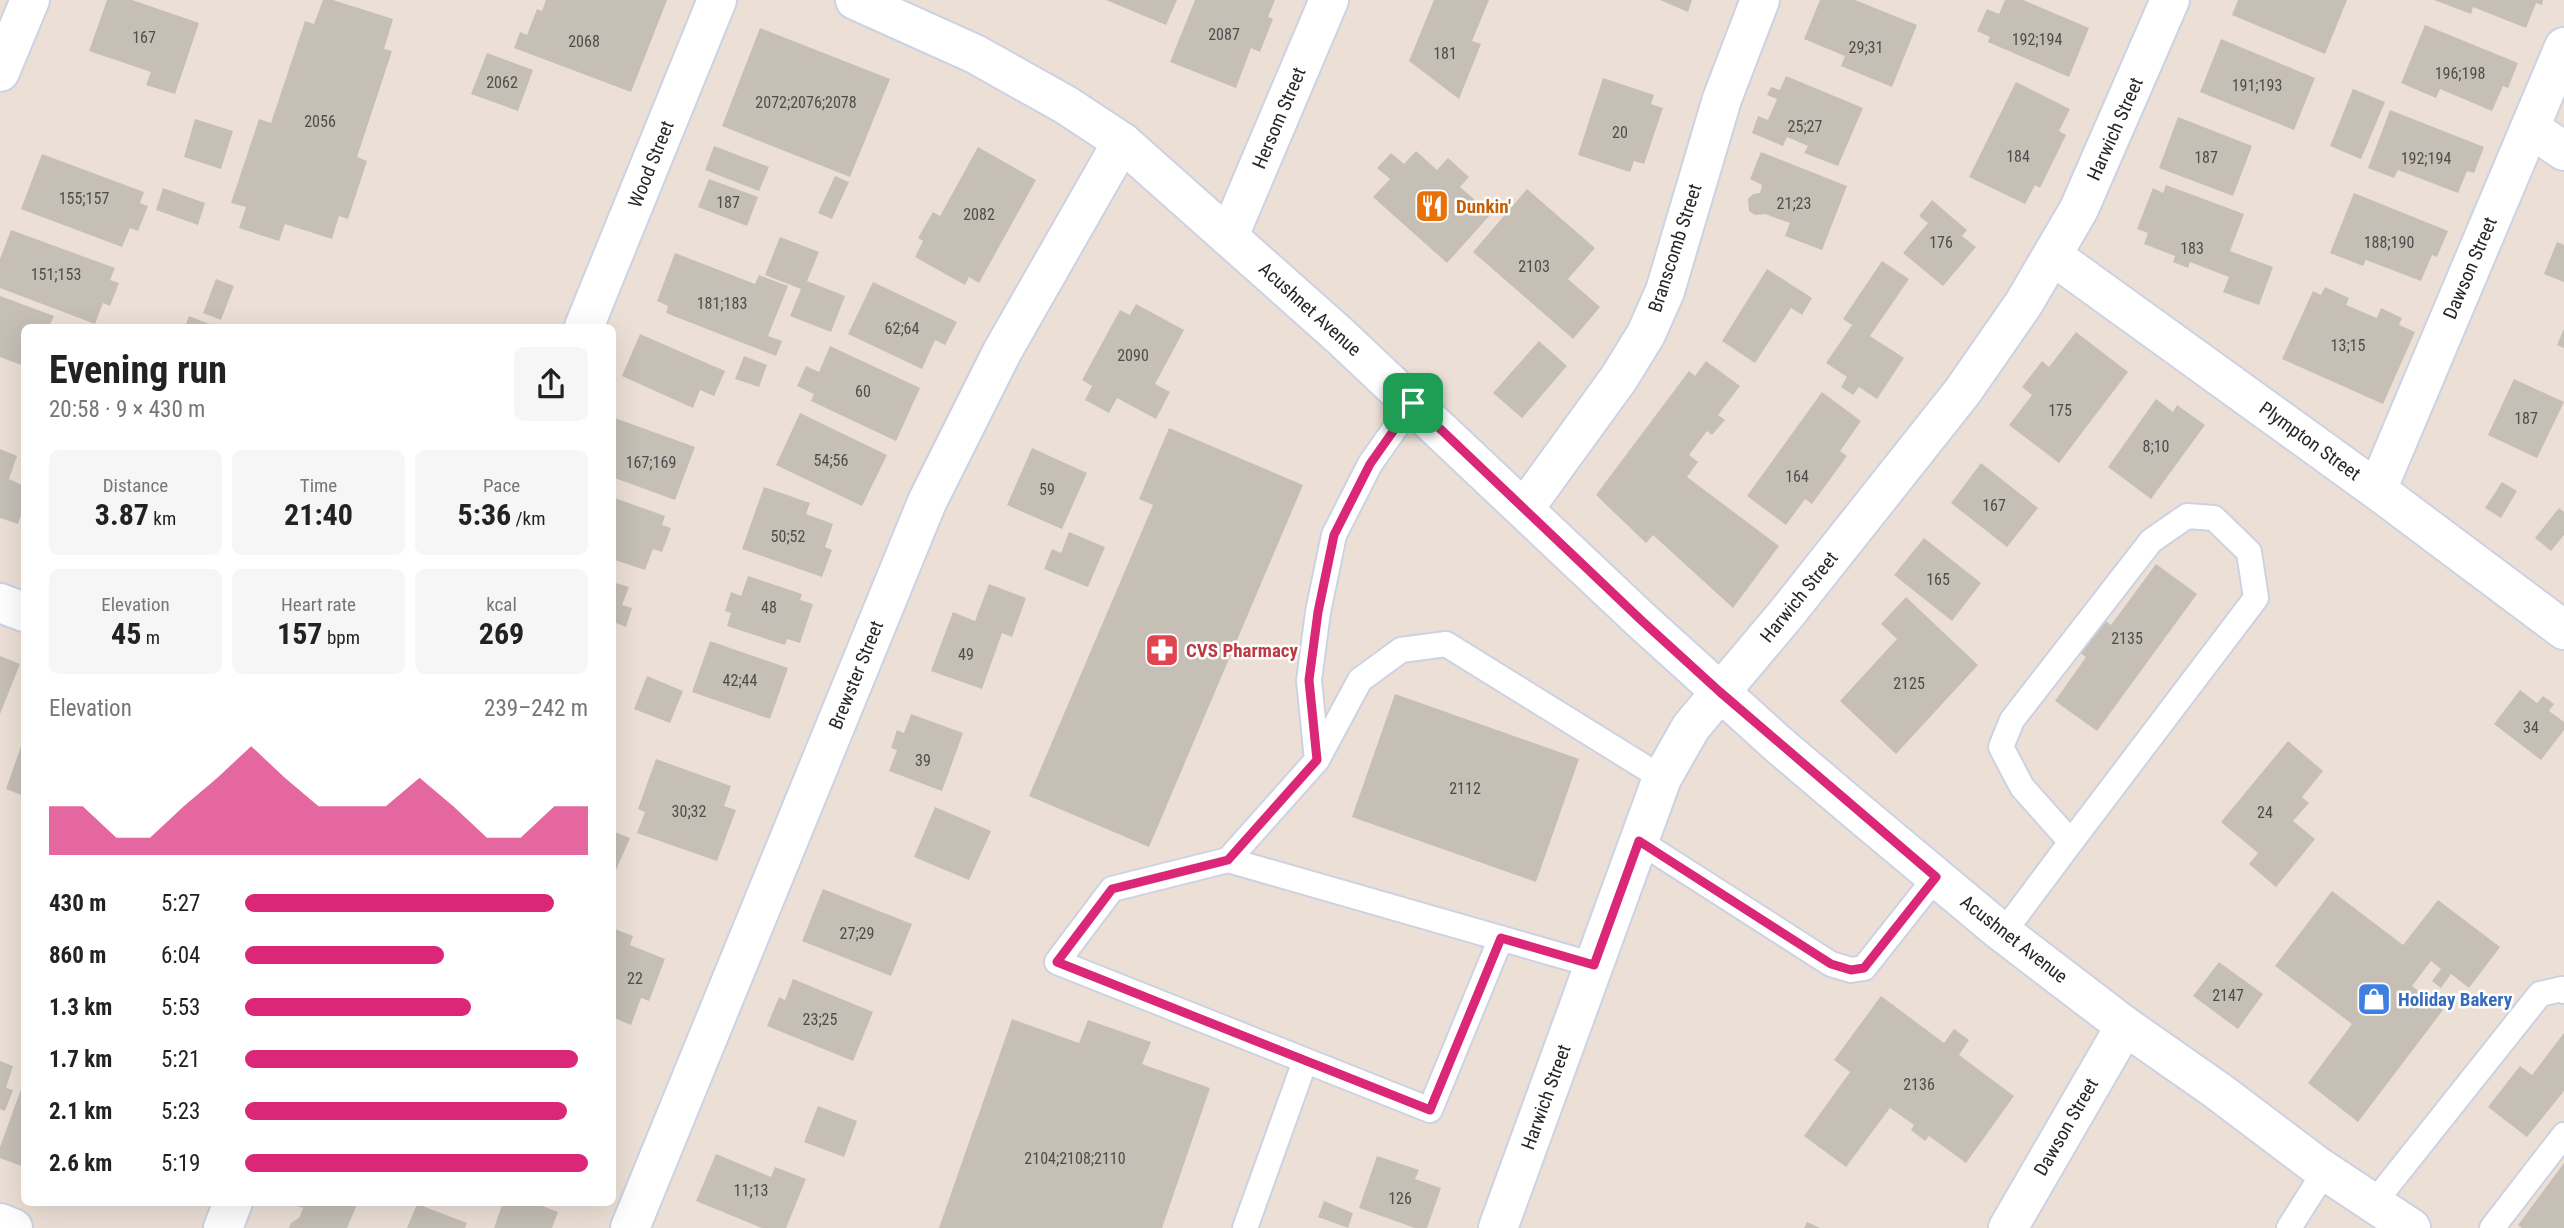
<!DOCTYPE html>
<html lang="en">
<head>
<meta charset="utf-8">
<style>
	body { margin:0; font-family:"Roboto Condensed",sans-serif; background:#f6f6f6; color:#222; height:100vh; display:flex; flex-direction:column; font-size:26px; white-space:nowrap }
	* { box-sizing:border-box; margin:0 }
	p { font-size:23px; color:#767676 }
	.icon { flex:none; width:38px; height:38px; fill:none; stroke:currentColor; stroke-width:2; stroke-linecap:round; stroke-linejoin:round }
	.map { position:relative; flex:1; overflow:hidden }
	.sheet { position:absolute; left:21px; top:324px; width:595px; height:882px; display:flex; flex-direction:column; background:#fff; border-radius:10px; box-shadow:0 7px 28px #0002 }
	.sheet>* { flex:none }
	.pin { position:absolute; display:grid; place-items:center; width:60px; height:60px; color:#fff; margin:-30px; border-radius:14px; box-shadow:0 4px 10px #0006 }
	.round { display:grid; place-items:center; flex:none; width:74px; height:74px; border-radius:10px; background:#f6f6f6 }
	.headline { display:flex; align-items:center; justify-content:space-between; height:119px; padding:0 28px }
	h1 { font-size:38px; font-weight:700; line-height:52px }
	.figures { display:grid; grid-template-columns:repeat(3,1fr); gap:10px; height:119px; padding:7px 28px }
	.figures div { display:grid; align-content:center; border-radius:10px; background:#f6f6f6; text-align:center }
	.figures b { font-size:30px; font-weight:700 }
	.figures small { font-size:19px; font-weight:400 }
	.figures p { font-size:19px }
	.chart { height:196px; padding:14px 28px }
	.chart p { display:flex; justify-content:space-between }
	.chart svg { width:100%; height:126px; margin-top:7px; fill:#db2777; opacity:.7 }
	ul { padding:0 28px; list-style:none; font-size:23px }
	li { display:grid; grid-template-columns:112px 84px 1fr; align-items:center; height:52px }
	li i { height:18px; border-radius:9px; background:#db2777 }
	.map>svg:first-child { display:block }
</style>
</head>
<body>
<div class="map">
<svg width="2564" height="1228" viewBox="0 0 2564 1228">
	<rect width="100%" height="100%" fill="#ece0d6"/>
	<!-- building -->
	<path fill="#c5bfb6" d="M 107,0 L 132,0 L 199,23 L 175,94 L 146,85 L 151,72 L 89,51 Z
		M 323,0 L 333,0 L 393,19 L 384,49 L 392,51 L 357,157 L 367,161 L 348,219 L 339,216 L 332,239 L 285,224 L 279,241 L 239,228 L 246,207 L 231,203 L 259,119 L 271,123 L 305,21 L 314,24 Z
		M 546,0 L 667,0 L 631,92 L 514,48 L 520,32 L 527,35 L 537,9 L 542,11 Z
		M 1106,0 L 1177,0 L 1166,25 Z
		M 1195,0 L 1275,0 L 1268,17 L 1273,19 L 1260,52 L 1251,48 L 1236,88 L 1170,62 Z
		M 1434,0 L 1489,0 L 1472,41 L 1481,44 L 1459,99 L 1409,61 Z
		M 1660,0 L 1692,0 L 1688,12 Z
		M 1820,0 L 1855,0 L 1917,25 L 1892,87 L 1841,66 L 1845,56 L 1804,39 Z
		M 2005,0 L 2023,0 L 2089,28 L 2069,77 L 1988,42 L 1990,37 L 1977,31 L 1987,9 L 1999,14 Z
		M 2238,0 L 2347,0 L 2325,54 L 2232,15 Z
		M 2434,0 L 2543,0 L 2542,5 L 2536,3 L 2526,28 L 2473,7 L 2471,14 Z
		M 2425,25 L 2518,63 L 2508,88 L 2503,86 L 2492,111 L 2440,89 L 2436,98 L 2401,83 Z
		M 760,28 L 890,79 L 850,177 L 722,126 Z
		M 2221,39 L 2315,78 L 2294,130 L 2200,92 Z
		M 487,53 L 533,70 L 518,111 L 471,94 Z
		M 1786,76 L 1863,108 L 1838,166 L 1804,153 L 1808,146 L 1787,137 L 1783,146 L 1752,133 L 1758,116 L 1768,120 L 1777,99 L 1767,95 L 1771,87 L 1780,90 Z
		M 1603,78 L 1654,95 L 1651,104 L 1663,108 L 1644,164 L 1634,161 L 1630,172 L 1578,155 Z
		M 2016,82 L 2070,109 L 2059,131 L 2066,135 L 2040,188 L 2035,185 L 2025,204 L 1969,177 Z
		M 2353,89 L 2385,102 L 2361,159 L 2330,146 Z
		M 2390,110 L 2484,147 L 2474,173 L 2467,171 L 2458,193 L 2398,170 L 2394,178 L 2368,168 Z
		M 2178,117 L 2252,146 L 2233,196 L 2159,168 Z
		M 195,119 L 233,131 L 221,169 L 184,157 Z
		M 714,146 L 769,167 L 759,191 L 705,170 Z
		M 978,147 L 1036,180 L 979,283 L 969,277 L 965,285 L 915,257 L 923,241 L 918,238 L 933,212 L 940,216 Z
		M 1416,151 L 1437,170 L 1448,158 L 1469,177 L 1460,187 L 1491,214 L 1447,263 L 1373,197 L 1390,179 L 1377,168 L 1391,153 L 1404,164 Z
		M 1761,152 L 1847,186 L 1822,250 L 1785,236 L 1790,223 L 1765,214 L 1755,215 L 1749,211 L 1748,199 L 1753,194 L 1760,193 L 1762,185 L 1750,179 Z
		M 42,154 L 144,192 L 140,203 L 148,206 L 138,231 L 130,228 L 122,247 L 21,209 Z
		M 835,176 L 849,182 L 832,219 L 818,213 Z
		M 709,179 L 758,197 L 747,226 L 698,207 Z
		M 2166,185 L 2244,214 L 2230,251 L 2273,267 L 2259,305 L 2223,292 L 2229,277 L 2190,262 L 2188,268 L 2173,262 L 2175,256 L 2144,244 L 2148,233 L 2137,229 L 2153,188 L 2163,193 Z
		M 163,188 L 205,203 L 198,225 L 156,210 Z
		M 1527,189 L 1595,248 L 1568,279 L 1600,307 L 1573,339 L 1473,252 Z
		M 2354,193 L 2448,231 L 2437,257 L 2432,255 L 2421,281 L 2366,260 L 2363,266 L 2330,253 Z
		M 1932,200 L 1967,230 L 1962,236 L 1976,247 L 1943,286 L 1903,253 L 1928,223 L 1919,216 Z
		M 11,230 L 115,268 L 110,280 L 119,283 L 110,306 L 103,303 L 95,324 L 0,288 L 0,259 Z
		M 780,237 L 819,252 L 807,281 L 845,296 L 831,332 L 790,316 L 801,289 L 765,275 Z
		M 2557,242 L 2564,245 L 2564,282 L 2544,274 Z
		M 675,253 L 755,284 L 759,275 L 788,286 L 768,336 L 782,341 L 776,356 L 666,313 L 668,306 L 657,301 Z
		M 1882,261 L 1909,279 L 1870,336 L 1904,358 L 1877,399 L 1859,387 L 1853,395 L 1841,387 L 1847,377 L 1826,363 L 1852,325 L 1843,319 Z
		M 1767,269 L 1812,298 L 1802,315 L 1791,308 L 1755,363 L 1722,341 Z
		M 216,279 L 234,286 L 221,320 L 203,313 Z
		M 873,282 L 957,322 L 945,345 L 935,340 L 922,369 L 848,334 Z
		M 2325,287 L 2349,298 L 2346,305 L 2377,318 L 2381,308 L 2402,318 L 2399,325 L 2415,332 L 2383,404 L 2282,359 L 2313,291 L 2321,295 Z
		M 0,296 L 54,316 L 49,327 L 24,327 L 24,366 L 0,357 Z
		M 1136,304 L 1184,330 L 1155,384 L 1170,392 L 1156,419 L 1117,398 L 1109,413 L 1085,400 L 1092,386 L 1082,380 L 1120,310 L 1130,315 Z
		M 189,316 L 217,327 L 185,327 Z
		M 2564,329 L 2564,348 L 2557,345 Z
		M 2076,332 L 2128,372 L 2059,463 L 2009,425 L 2032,395 L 2022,387 L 2042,361 L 2049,367 Z
		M 640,334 L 725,371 L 714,396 L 700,390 L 693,408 L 622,376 Z
		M 1539,341 L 1567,366 L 1522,418 L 1493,393 Z
		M 830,346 L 920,388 L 896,441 L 811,401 L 814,394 L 797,386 L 806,366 L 819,372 Z
		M 744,356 L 767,365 L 759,387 L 735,379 Z
		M 1706,361 L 1740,386 L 1718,415 L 1725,420 L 1712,435 L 1707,431 L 1689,455 L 1698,462 L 1687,477 L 1779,546 L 1733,608 L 1653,535 L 1646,543 L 1596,495 L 1689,371 L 1695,376 Z
		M 2514,379 L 2564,402 L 2537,458 L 2488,435 Z
		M 1822,392 L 1861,421 L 1840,451 L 1847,456 L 1812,504 L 1805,499 L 1786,525 L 1747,496 Z
		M 2156,399 L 2173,412 L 2177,405 L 2205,425 L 2151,499 L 2108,467 Z
		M 800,413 L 887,455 L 862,506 L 776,465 Z
		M 612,417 L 695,447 L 675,500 L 612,477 Z
		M 1169,428 L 1303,485 L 1149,847 L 1029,796 L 1153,505 L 1139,499 Z
		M 1032,448 L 1087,473 L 1062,529 L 1007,505 Z
		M 0,449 L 17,456 L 9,479 L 24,486 L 24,507 L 18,524 L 0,518 Z
		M 1981,463 L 2038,508 L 2007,547 L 1951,503 Z
		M 2502,482 L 2517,491 L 2501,518 L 2485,508 Z
		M 764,487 L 810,503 L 806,514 L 833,524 L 825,547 L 832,550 L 822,577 L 742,549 Z
		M 612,497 L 665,516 L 662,525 L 671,528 L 662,552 L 653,549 L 645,570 L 612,559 Z
		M 2559,508 L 2564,512 L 2564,535 L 2551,551 L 2535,538 Z
		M 1069,532 L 1105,547 L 1088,587 L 1044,569 L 1052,549 L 1061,553 Z
		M 1924,538 L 1981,583 L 1952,621 L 1894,575 Z
		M 2156,564 L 2197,594 L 2097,731 L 2055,701 L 2086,657 L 2079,652 L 2103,619 L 2111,625 Z
		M 748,576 L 802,594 L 800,600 L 813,604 L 800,643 L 787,639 L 785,645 L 727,626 L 731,613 L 725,611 L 731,592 L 741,596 Z
		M 612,582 L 629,587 L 622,605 L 632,608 L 626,627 L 616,623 L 613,632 Z
		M 989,584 L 1026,598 L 1012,637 L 1002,633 L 982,689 L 931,671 L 953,612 L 975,621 Z
		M 1906,597 L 1978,665 L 1896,754 L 1840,701 L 1897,639 L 1881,624 Z
		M 710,641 L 788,668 L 770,719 L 692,692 Z
		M 0,656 L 20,664 L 0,714 Z
		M 647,676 L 683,691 L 670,723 L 634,709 Z
		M 2520,690 L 2537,703 L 2543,696 L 2554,704 L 2549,711 L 2564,722 L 2564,730 L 2541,760 L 2494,724 Z
		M 1395,694 L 1579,759 L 1536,882 L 1352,817 Z
		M 911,714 L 963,733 L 942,791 L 889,771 L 897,750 L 891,748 L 897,730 L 904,733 Z
		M 24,738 L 24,796 L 6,789 Z
		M 2288,741 L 2323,771 L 2302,797 L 2309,803 L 2293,821 L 2315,839 L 2276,887 L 2249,864 L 2258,853 L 2221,822 Z
		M 656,759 L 731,786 L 724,806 L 736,810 L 717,861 L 637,833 L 645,812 L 638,809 Z
		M 935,807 L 991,831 L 969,880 L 914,857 Z
		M 612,831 L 630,838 L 616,870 L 612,869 Z
		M 823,889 L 912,924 L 891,976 L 802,941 Z
		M 2332,891 L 2403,945 L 2438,900 L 2500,947 L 2469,988 L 2451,974 L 2441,988 L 2432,981 L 2441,969 L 2431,961 L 2412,986 L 2443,1010 L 2358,1122 L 2308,1083 L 2352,1024 L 2275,966 Z
		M 612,928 L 633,936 L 630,945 L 665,959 L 649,1001 L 641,998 L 631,1025 L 612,1017 Z
		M 2219,962 L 2263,994 L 2238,1029 L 2193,996 Z
		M 793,979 L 873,1012 L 853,1061 L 767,1026 L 779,997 L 785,1000 Z
		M 1881,996 L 1944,1043 L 1954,1029 L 1969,1040 L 1959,1055 L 2014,1096 L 1966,1163 L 1929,1136 L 1925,1141 L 1911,1130 L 1914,1125 L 1890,1108 L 1846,1167 L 1804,1136 L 1850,1072 L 1834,1060 Z
		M 1012,1019 L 1079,1043 L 1088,1020 L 1151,1042 L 1142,1064 L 1210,1088 L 1162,1228 L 939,1228 Z
		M 2564,1033 L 2564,1091 L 2527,1137 L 2488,1107 L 2520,1066 L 2532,1075 Z
		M 0,1061 L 13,1066 L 6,1088 L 13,1090 L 5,1111 L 0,1109 Z
		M 24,1081 L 24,1167 L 0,1158 L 0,1147 Z
		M 818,1106 L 857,1121 L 844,1157 L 804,1142 Z
		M 716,1154 L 771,1177 L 775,1167 L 806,1179 L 786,1228 L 762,1228 L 696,1201 Z
		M 1377,1156 L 1419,1170 L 1415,1179 L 1441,1188 L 1427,1228 L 1415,1228 L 1359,1208 Z
		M 2564,1163 L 2564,1228 L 2522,1228 L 2518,1225 Z
		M 1324,1201 L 1353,1213 L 1348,1228 L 1318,1217 Z
		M 285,1202 L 358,1202 L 347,1228 L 289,1228 L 291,1223 L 299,1218 L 303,1208 Z
		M 503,1202 L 532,1202 L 558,1212 L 552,1228 L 494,1228 Z
		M 417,1204 L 467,1223 L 465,1228 L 407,1228 Z
		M 1807,1222 L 1820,1228 L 1804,1228 Z"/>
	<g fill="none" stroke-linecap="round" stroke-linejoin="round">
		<!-- lane casing -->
		<g stroke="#ccd2e2" stroke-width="28">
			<path id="lane" d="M 2187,516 L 2214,518 L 2249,552 L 2256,598 L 2071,842 L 2022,787 L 2001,747 L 2012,720 L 2151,541 Z
				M 1317,760 L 1309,680 L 1318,612 L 1334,535 L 1370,464 L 1413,403
				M 1639,841 L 1831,964 L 1851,970 L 1864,968 L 1936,877
				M 1228,860 L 1112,889 L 1057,962 L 1430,1110 L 1501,938
				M 2003,933 L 2071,842
				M 1594,965 L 1228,860 L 1317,760 L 1360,680 L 1401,650 L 1446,644 L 1662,778
				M 2373,1204 L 2540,994 L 2562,989 L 2564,991
				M 1245,1228 L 1305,1061
				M 2289,1228 L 2325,1171
				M 2492,1228 L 2564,1135"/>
		</g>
		<!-- street casing -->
		<g stroke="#ccd2e2" stroke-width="42">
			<path id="street" d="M 0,72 L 30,0
				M 2530,128 L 2564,151
				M 1229,236 L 1329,0
				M 2053,256 L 2377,490 L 2564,630
				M 2377,490 L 2564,47
				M 1524,509 L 1619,378 L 1646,334 L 1665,291 L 1722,99 L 1760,0
				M 0,603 L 24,612
				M 630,1228 L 927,502 L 1002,352 L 1122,142
				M 1498,1228 L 1662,778 L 1691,727 L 1787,613 L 1963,391 L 2024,303 L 2079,209 L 2170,0
				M 2008,1228 L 2125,1026"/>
		</g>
		<!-- secondary casing -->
		<g stroke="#ccd2e2" stroke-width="42">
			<path id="secondary" d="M 855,0 L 975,54 L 1066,105 L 1122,142 L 1339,335 L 1641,620 L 1779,745 L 1858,812 L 1998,929 L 2125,1026 L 2218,1091 L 2316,1165 L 2411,1228
				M 584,327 L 717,0
				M 0,1223 L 13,1228
				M 223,1228 L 233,1202"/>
		</g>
		<!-- lane -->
		<use href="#lane" stroke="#fff" stroke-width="24"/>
		<!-- street -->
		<use href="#street" stroke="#fff" stroke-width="38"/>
		<!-- secondary -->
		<use href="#secondary" stroke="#fff" stroke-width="38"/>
	</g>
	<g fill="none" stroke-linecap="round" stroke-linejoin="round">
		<!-- route casing -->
		<g stroke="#fff" stroke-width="14">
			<path id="route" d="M 1413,403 L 1641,620 L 1720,692 L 1936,877 L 1864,968 L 1851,970 L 1831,964 L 1639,841 L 1594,965 L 1501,938 L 1430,1110 L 1057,962 L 1112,889 L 1228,860 L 1317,760 L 1309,680 L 1318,612 L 1334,535 L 1370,464 Z"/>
		</g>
		<!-- route -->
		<use href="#route" stroke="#db2777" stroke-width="9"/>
	</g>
	<!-- icons -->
	<defs>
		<g id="restaurant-square" transform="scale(1.75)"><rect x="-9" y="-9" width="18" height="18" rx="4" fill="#e8710a" stroke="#fff"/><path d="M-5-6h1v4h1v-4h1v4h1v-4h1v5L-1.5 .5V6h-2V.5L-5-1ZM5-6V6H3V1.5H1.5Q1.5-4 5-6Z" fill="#fff"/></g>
		<g id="pharmacy-square" transform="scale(1.75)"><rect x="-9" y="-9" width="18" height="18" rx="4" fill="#e0444e" stroke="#fff"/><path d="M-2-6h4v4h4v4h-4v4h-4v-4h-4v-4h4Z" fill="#fff"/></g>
		<g id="shop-square" transform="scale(1.75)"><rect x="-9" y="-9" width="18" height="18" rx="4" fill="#3f7fe0" stroke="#fff"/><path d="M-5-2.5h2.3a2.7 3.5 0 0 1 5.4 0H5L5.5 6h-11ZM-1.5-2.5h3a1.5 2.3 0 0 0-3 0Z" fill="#fff"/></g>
	</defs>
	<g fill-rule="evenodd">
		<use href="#restaurant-square" x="1432" y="206"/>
		<use href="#pharmacy-square" x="1162" y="650"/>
		<use href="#shop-square" x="2374" y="999"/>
	</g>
	<g text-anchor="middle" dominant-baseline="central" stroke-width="5" stroke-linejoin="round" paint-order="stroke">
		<!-- number labels -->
		<g font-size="16" fill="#4e4d4b">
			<text x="1224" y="34">2087</text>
			<text x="144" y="37">167</text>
			<text x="2037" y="39">192;194</text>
			<text x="584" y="41">2068</text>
			<text x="1866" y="47">29;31</text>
			<text x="1445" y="53">181</text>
			<text x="2460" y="73">196;198</text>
			<text x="502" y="82">2062</text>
			<text x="2257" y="85">191;193</text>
			<text x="806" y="102">2072;2076;2078</text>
			<text x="320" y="121">2056</text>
			<text x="1805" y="126">25;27</text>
			<text x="1620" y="132">20</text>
			<text x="2018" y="156">184</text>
			<text x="2206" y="157">187</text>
			<text x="2426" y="158">192;194</text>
			<text x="84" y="198">155;157</text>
			<text x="728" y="202">187</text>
			<text x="1794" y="203">21;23</text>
			<text x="979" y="214">2082</text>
			<text x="1941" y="242">176</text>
			<text x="2389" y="242">188;190</text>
			<text x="2192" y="248">183</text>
			<text x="1534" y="266">2103</text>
			<text x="56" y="274">151;153</text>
			<text x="722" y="303">181;183</text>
			<text x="902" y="328">62;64</text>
			<text x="2348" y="345">13;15</text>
			<text x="1133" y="355">2090</text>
			<text x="863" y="391">60</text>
			<text x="2060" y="410">175</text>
			<text x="2526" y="418">187</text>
			<text x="2156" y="446">8;10</text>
			<text x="831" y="460">54;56</text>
			<text x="651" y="462">167;169</text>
			<text x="1797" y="476">164</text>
			<text x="1047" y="489">59</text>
			<text x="1994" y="505">167</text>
			<text x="788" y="536">50;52</text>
			<text x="1938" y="579">165</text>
			<text x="769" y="607">48</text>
			<text x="2127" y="638">2135</text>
			<text x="966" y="654">49</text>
			<text x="740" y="680">42;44</text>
			<text x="1909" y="683">2125</text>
			<text x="2531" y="727">34</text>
			<text x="923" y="760">39</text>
			<text x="1465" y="788">2112</text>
			<text x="689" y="811">30;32</text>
			<text x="2265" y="812">24</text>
			<text x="857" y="933">27;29</text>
			<text x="635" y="978">22</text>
			<text x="2228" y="995">2147</text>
			<text x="820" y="1019">23;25</text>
			<text x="1919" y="1084">2136</text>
			<text x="1075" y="1158">2104;2108;2110</text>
			<text x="751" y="1190">11;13</text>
			<text x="1400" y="1198">126</text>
		</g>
		<!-- street labels -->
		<g font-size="19" fill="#272727" stroke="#fff">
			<text transform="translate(1279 118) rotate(-67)">Hersom Street</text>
			<text transform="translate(2115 129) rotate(-66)">Harwich Street</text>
			<text transform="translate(651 164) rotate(-68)">Wood Street</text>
			<text transform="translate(1675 248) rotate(-72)">Branscomb Street</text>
			<text transform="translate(2470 268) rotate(-67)">Dawson Street</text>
			<text transform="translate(1310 309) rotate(42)">Acushnet Avenue</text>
			<text transform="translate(2310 441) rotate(36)">Plympton Street</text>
			<text transform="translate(1799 597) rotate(-51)">Harwich Street</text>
			<text transform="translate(856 675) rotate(-68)">Brewster Street</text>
			<text transform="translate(2014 939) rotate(38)">Acushnet Avenue</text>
			<text transform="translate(1546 1097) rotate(-70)">Harwich Street</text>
			<text transform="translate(2066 1127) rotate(-60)">Dawson Street</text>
		</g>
		<!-- food labels -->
		<g font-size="19" font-weight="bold" fill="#c56008" stroke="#fff" text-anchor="start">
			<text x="1456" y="206">Dunkin'</text>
		</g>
		<!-- health labels -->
		<g font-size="19" font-weight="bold" fill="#be3a42" stroke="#fff" text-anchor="start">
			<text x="1186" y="650">CVS Pharmacy</text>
		</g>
		<!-- shop labels -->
		<g font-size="19" font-weight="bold" fill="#366cbe" stroke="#fff" text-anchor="start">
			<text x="2398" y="999">Holiday Bakery</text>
		</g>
	</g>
</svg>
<div class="pin" style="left:1413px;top:403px;background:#1e9e55"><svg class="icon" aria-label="arrive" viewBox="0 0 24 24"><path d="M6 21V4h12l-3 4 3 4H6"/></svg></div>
<section class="sheet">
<div class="headline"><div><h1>Evening run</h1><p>20:58 · 9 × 430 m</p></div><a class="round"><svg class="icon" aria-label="share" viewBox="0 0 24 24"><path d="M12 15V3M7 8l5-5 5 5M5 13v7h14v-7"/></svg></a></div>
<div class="figures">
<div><p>Distance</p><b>3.87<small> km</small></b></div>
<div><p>Time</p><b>21:40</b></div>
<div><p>Pace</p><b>5:36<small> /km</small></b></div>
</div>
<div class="figures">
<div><p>Elevation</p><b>45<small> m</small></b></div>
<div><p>Heart rate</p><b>157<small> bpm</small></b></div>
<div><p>kcal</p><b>269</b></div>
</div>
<div class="chart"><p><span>Elevation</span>239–242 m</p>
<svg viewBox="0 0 160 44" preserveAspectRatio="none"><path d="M0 44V27L10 27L20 38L30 38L40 27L50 17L60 6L70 17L80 27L90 27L100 27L110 17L120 27L130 38L140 38L150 27L160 27V44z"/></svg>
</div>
<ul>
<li><b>430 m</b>5:27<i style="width:90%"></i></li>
<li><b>860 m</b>6:04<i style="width:58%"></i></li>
<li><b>1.3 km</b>5:53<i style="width:66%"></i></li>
<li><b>1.7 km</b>5:21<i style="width:97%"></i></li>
<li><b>2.1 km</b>5:23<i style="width:94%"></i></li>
<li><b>2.6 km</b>5:19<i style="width:100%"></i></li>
</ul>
</section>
</div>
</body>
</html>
